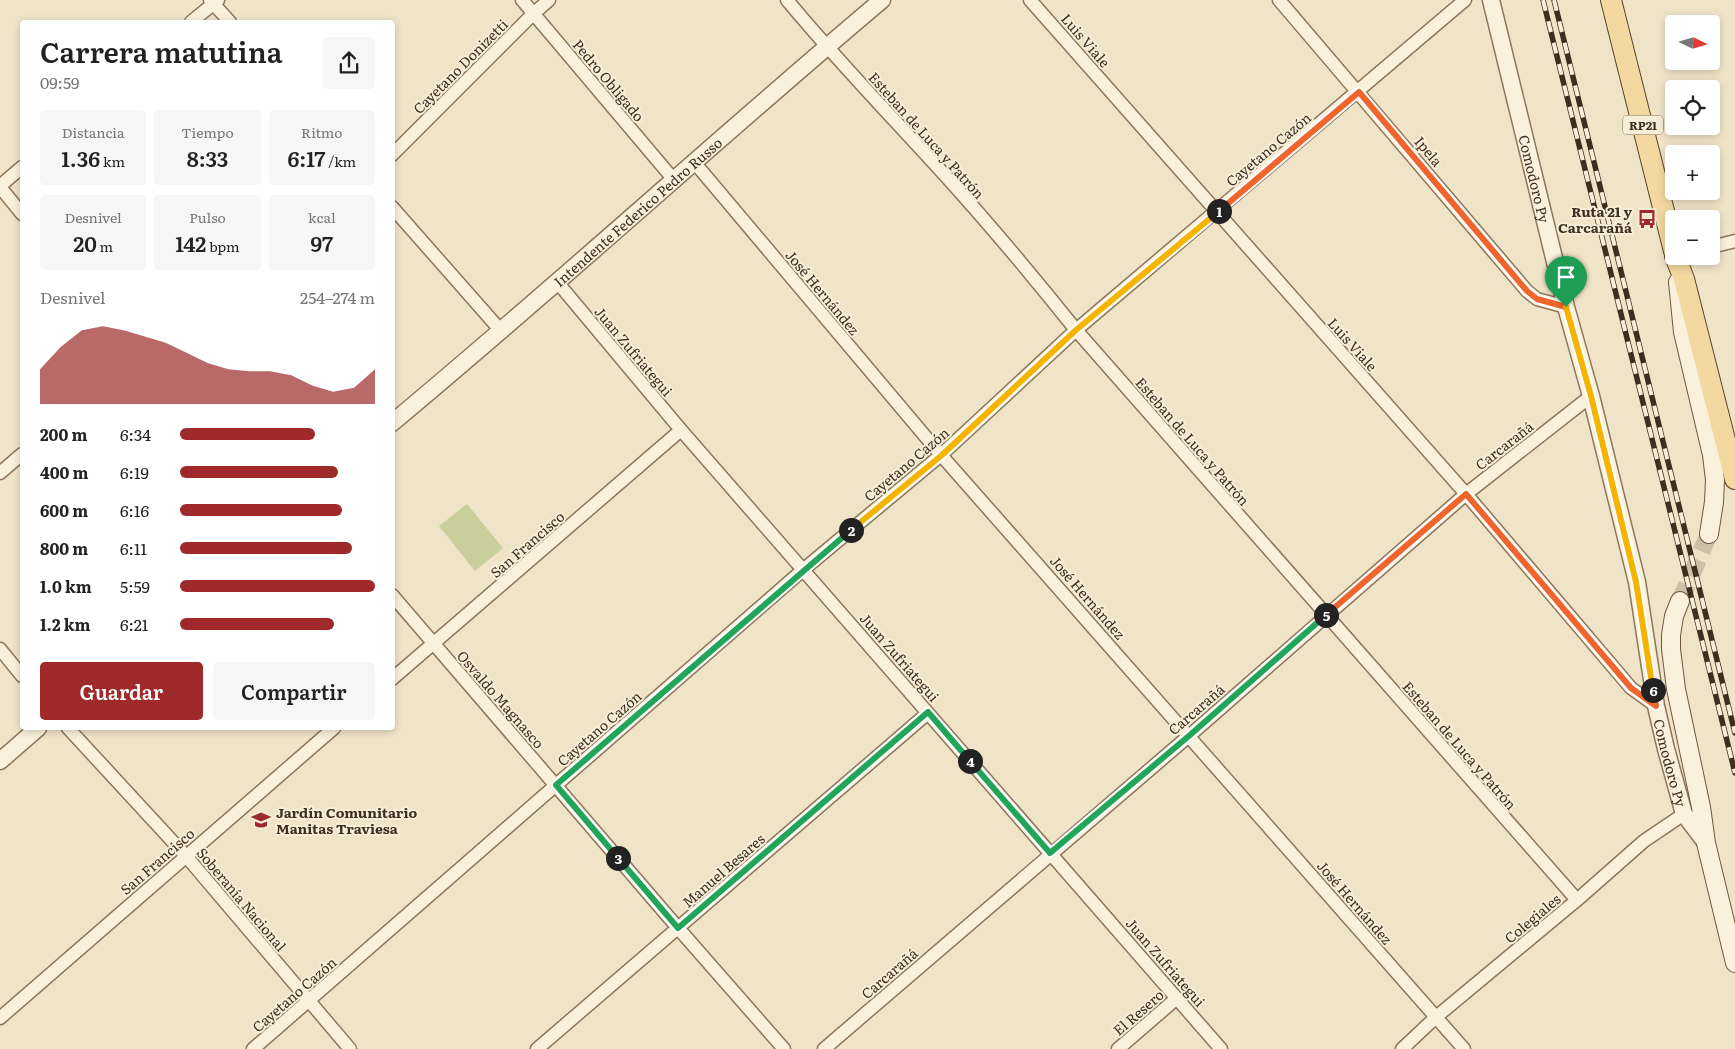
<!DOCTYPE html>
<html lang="es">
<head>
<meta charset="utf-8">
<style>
	body { margin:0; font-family:Literata,serif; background:#f6f6f6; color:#222; height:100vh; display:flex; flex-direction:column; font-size:19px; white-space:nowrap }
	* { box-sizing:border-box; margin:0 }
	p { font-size:16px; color:#767676 }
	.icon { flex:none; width:28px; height:28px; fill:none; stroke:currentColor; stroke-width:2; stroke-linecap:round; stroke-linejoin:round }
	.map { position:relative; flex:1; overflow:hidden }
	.drawer { position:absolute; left:20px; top:20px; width:375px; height:710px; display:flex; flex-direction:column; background:#fff; border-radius:5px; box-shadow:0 2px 8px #0003 }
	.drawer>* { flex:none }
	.needle { width:32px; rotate:95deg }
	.buttons { position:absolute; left:1665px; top:15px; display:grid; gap:10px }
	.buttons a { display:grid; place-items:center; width:55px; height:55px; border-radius:5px; background:#fff; box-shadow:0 2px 8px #0003; font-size:25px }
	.pin { position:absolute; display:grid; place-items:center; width:42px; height:42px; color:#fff; margin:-51px -21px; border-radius:50% 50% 50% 0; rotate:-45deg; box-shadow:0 0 5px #0007 }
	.pin .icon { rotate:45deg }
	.km { position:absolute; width:25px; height:25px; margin:-12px; border-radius:50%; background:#222; color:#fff; font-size:14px; line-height:25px; text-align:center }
	.round { display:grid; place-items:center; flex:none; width:52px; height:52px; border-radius:5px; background:#f6f6f6 }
	.overview { display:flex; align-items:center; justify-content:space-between; height:85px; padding:0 20px }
	h1 { font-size:28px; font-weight:600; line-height:38px }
	.stats { display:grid; grid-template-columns:repeat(3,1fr); gap:8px; height:85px; padding:5px 20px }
	.stats div { display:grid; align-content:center; border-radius:5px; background:#f6f6f6; text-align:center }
	.stats b { font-size:21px; font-weight:600 }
	.stats small { font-size:14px; font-weight:400 }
	.stats p { font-size:14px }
	.chart { height:140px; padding:10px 20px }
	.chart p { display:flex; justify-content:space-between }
	.chart svg { width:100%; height:90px; margin-top:5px; fill:#9e2a2b; opacity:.7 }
	.primary-button { display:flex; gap:10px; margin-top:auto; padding:10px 20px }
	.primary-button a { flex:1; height:58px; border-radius:5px; background:#9e2a2b; color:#fff; font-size:20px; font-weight:600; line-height:58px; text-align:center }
	.primary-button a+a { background:#f6f6f6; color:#222 }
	ul { padding:0 20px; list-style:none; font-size:16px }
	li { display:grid; grid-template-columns:80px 60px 1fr; align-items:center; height:38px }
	li i { height:12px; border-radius:6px; background:#9e2a2b }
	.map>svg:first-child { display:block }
</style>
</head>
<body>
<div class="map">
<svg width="1735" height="1049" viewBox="0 0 1735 1049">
	<rect width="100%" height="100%" fill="#f0e4c8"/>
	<!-- green -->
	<path fill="#c9cf9b" d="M 467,504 L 503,548 L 475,571 L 439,526 Z"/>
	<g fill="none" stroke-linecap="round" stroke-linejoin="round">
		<!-- secondary-tunnel -->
		<path stroke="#ccc0a6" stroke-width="18" stroke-dasharray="18 9" stroke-linecap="butt" d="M 1680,601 L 1709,534"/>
		<!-- minor casing -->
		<g stroke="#8d765c" stroke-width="15">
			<path id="minor" d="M 210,0 L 230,22
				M 522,0 L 674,180
				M 787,0 C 839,63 897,122 952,183 C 995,231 1036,280 1076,330 L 1577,900
				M 1030,0 L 1466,494 L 1631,688 L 1656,706
				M 1279,0 L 1527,291 L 1537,299 L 1566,307
				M 191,22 L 218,0
				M 392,155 L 533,14 L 549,0
				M 694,162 L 941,455 L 1464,1049
				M 0,186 L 22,167
				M 0,187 L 22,214
				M 392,207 L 502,332
				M 1711,247 L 1735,241
				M 558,283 L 681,430 L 1221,1049
				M 0,473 L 22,454
				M 392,595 L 678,928 L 784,1049
				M 0,649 L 22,676
				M 392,679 L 681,430
				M 68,728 L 186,856 L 350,1049
				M 0,1018 L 334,728
				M 253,1049 L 804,569 L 941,455 L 1076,330 L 1465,0
				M 537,1049 L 928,713
				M 824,1049 L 1190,735 L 1466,494 L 1591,396
				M 1118,1049 L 1177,998
				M 1402,1049 L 1436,1017 L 1577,900 L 1644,841 L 1684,814"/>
		</g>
		<!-- tertiary casing -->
		<g stroke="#8d765c" stroke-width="19">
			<g id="tertiary">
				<path id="s1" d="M 1491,0 L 1566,307 L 1591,396 L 1637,582 L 1656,706 L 1666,749 L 1684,814 L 1706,843"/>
				<path id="s2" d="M 392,423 C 558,285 717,139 882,0"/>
				<path d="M 0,761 L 38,728"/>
			</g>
		</g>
		<!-- secondary casing -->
		<g stroke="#6f573f" stroke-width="20">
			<path id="secondary" d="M 1678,282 L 1683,332 L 1712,455 L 1715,480 L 1714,502 L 1709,534
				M 1680,601 L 1674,616 L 1671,635 L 1671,649 L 1676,689 L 1701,807 L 1706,843 L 1735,963"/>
		</g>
		<!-- primary casing -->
		<g stroke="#5b4430" stroke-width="22">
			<path id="primary" d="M 1611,0 L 1674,251
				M 1675,256 L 1684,279 L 1735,479"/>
		</g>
		<!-- minor -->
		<use href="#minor" stroke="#faf1dc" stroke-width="12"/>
		<!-- tertiary -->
		<use href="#tertiary" stroke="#faf1dc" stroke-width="16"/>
		<!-- secondary -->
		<use href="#secondary" stroke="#faf1dc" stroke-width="18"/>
		<!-- primary -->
		<use href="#primary" stroke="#f3d9a0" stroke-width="20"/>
		<!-- rail casing -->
		<g stroke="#3d2e20" stroke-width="5.5">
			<path id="rail" d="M 1543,0 L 1735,773
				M 1554,0 L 1735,733"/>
		</g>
		<!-- rail -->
		<use href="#rail" stroke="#f7eed8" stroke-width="4" stroke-dasharray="11" stroke-linecap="butt"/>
	</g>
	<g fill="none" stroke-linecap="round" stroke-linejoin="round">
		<!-- split-1 casing -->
		<g stroke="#fff" stroke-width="10">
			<path id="split-1" d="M 1219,211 L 1359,92 L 1527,291 L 1537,299 L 1566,307"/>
		</g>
		<!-- split-2 casing -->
		<g stroke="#fff" stroke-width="10">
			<path id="split-2" d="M 851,530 L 942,455 L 1076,330 L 1219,211"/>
		</g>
		<!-- split-3 casing -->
		<g stroke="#fff" stroke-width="10">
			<path id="split-3" d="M 618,858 L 556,785 L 851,530"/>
		</g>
		<!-- split-4 casing -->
		<g stroke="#fff" stroke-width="10">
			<path id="split-4" d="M 618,858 L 678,928 L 928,712 L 970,761"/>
		</g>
		<!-- split-5 casing -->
		<g stroke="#fff" stroke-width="10">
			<path id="split-5" d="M 970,761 L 1050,853 L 1190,735 L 1326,615"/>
		</g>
		<!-- split-6 casing -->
		<g stroke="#fff" stroke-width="10">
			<path id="split-6" d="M 1326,615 L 1466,494 L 1631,688 L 1656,706 L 1653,690"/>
		</g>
		<!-- split-7 casing -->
		<g stroke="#fff" stroke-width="10">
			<path id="split-7" d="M 1566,307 L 1591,396 L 1636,582 L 1653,690"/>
		</g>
		<!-- split-1 -->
		<use href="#split-1" stroke="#f0652b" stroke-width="6"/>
		<!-- split-2 -->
		<use href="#split-2" stroke="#f5b400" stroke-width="6"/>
		<!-- split-3 -->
		<use href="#split-3" stroke="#22a559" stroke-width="6"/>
		<!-- split-4 -->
		<use href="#split-4" stroke="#22a559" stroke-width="6"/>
		<!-- split-5 -->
		<use href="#split-5" stroke="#22a559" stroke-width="6"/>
		<!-- split-6 -->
		<use href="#split-6" stroke="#f0652b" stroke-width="6"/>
		<!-- split-7 -->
		<use href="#split-7" stroke="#f5b400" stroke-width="6"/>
	</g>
	<!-- icons -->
	<defs>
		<g id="bus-bare" transform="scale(1.5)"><path d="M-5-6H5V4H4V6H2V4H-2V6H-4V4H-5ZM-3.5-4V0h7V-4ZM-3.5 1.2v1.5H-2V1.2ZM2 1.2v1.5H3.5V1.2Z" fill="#9e2a2b" stroke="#f7eed8" stroke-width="2.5" paint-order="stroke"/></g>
		<g id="school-bare" transform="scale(1.5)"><path d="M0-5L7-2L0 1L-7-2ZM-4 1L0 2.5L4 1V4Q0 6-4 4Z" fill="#9e2a2b" stroke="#f7eed8" stroke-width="2.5" paint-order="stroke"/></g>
	</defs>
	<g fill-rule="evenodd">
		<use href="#bus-bare" x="1647" y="219"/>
		<use href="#school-bare" x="261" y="820"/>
	</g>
	<g text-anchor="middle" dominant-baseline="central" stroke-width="4" stroke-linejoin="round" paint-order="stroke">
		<!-- shield labels -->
		<rect fill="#f7eed8" stroke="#756857" stroke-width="1" x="1623" y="115.5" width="40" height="19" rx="4"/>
		<g font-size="12" font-weight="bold" fill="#3d2e20">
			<text x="1643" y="125">RP21</text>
		</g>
		<!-- street labels -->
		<g font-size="14" fill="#3d2e20" stroke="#f7eed8">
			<text transform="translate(1086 40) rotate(49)">Luis Viale</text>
			<text transform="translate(460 66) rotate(-45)">Cayetano Donizetti</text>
			<text transform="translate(609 80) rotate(50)">Pedro Obligado</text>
			<text transform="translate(927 135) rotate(48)">Esteban de Luca y Patrón</text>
			<text transform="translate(1268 149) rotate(-40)">Cayetano Cazón</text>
			<text transform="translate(1429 151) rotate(50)">Ipela</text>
			<text stroke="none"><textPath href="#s1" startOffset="184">Comodoro Py</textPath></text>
			<text stroke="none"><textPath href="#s2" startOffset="324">Intendente Federico Pedro Russo</textPath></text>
			<text transform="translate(823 292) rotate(50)">José Hernández</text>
			<text transform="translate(1353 344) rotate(48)">Luis Viale</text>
			<text transform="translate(634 351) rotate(50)">Juan Zufriategui</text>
			<text transform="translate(1193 441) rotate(49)">Esteban de Luca y Patrón</text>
			<text transform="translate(1504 445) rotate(-38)">Carcarañá</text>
			<text transform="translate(906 464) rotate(-40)">Cayetano Cazón</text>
			<text transform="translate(527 544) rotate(-41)">San Francisco</text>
			<text transform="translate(1088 597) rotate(49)">José Hernández</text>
			<text transform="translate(900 657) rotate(49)">Juan Zufriategui</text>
			<text transform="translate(501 699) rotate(49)">Osvaldo Magnasco</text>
			<text transform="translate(1196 709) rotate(-41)">Carcarañá</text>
			<text transform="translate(599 728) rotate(-41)">Cayetano Cazón</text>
			<text transform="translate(1460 745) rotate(49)">Esteban de Luca y Patrón</text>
			<text stroke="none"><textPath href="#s1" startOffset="784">Comodoro Py</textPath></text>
			<text transform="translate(157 861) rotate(-41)">San Francisco</text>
			<text transform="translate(723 870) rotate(-41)">Manuel Besares</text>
			<text transform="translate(242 899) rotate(50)">Soberanía Nacional</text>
			<text transform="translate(1355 902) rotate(49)">José Hernández</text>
			<text transform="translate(1532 918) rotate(-40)">Colegiales</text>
			<text transform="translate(1166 962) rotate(49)">Juan Zufriategui</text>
			<text transform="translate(889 973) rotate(-41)">Carcarañá</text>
			<text transform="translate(294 994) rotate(-41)">Cayetano Cazón</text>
			<text transform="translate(1138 1012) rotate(-41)">El Resero</text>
		</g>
		<!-- poi labels -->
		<g font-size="14" font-weight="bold" fill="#3d2e20" stroke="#f7eed8" text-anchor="end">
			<text x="1632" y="211">Ruta 21 y<tspan x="1632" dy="16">Carcarañá</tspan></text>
			<text x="276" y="812" text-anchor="start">Jardín Comunitario<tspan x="276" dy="16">Manitas Traviesa</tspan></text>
		</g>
	</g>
</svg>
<div class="buttons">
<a><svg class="needle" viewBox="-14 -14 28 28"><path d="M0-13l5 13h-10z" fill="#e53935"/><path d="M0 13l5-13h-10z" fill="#767676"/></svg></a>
<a><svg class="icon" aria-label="locate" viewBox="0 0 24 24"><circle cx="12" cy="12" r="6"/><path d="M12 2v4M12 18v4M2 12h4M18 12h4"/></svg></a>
<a>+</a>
<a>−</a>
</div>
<div class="pin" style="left:1566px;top:307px;background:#1e9e55"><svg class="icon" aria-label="arrive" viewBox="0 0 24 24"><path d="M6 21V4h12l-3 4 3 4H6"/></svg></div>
<b class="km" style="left:1219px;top:211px">1</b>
<b class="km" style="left:851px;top:530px">2</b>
<b class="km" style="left:618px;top:858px">3</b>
<b class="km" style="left:970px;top:761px">4</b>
<b class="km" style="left:1326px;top:615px">5</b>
<b class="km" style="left:1653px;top:690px">6</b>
<section class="drawer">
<div class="overview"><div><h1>Carrera matutina</h1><p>09:59</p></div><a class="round"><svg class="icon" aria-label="share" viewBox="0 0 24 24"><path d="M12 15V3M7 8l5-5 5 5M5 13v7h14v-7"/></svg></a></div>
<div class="stats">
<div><p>Distancia</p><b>1.36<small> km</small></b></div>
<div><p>Tiempo</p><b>8:33</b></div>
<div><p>Ritmo</p><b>6:17<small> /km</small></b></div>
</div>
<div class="stats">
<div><p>Desnivel</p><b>20<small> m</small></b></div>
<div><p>Pulso</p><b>142<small> bpm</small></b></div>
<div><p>kcal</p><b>97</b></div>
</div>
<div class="chart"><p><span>Desnivel</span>254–274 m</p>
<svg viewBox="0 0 160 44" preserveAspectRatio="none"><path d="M0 44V27L10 16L20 8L30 6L40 8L50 11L60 14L70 19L80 24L90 27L100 28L110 28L120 30L130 35L140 38L150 36L160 27V44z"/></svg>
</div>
<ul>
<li><b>200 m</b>6:34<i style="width:69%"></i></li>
<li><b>400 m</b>6:19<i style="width:81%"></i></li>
<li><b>600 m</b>6:16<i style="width:83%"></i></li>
<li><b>800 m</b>6:11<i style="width:88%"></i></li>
<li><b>1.0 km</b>5:59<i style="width:100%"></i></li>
<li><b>1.2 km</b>6:21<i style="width:79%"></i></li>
</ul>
<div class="primary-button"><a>Guardar</a><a>Compartir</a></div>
</section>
</div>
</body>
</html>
